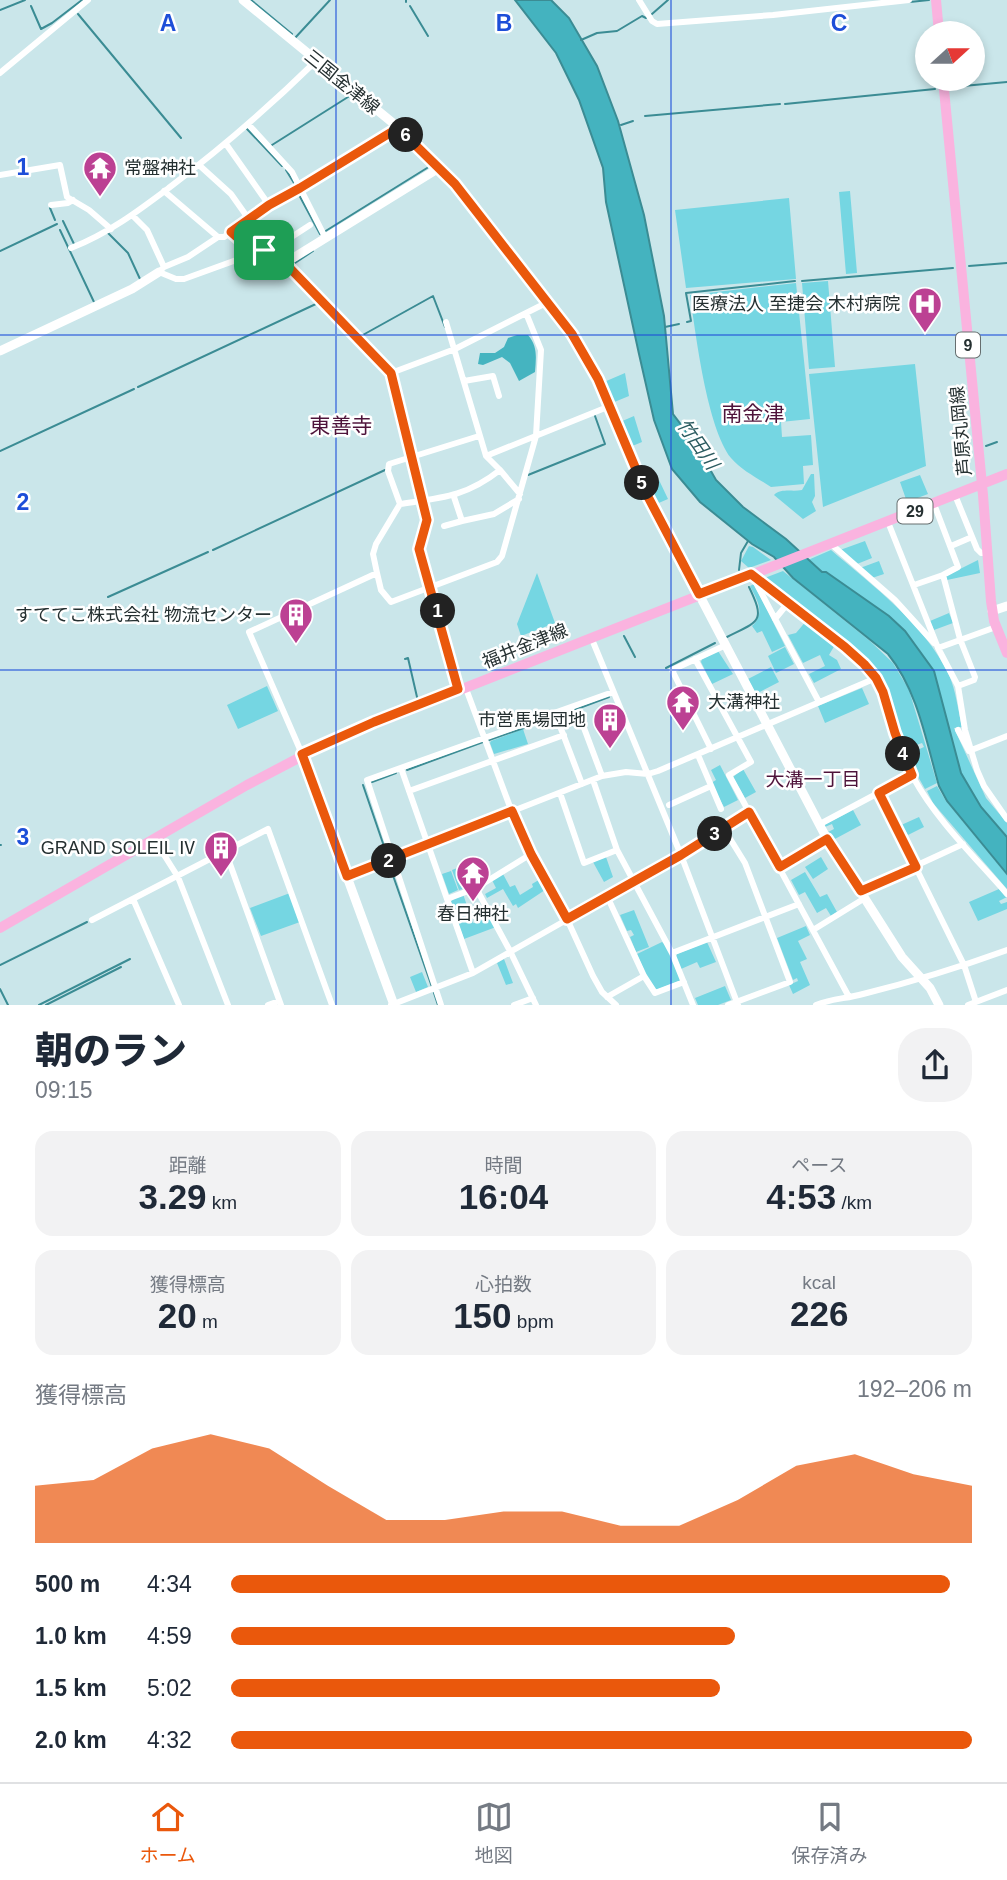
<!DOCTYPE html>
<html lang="ja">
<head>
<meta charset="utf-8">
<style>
	body { margin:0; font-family:Arial,"Noto Sans JP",sans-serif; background:#f2f2f3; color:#1f2937; height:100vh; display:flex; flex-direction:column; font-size:26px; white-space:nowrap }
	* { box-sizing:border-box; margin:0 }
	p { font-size:23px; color:#747a83 }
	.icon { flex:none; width:38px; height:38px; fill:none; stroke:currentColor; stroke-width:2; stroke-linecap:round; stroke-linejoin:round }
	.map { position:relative; height:1005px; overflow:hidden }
	.sheet { display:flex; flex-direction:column; background:#fff; flex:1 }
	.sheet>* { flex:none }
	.needle { width:46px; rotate:69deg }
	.tools { position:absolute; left:915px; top:21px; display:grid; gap:14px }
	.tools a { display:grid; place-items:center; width:70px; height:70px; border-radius:50%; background:#fff; box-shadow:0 4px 10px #0003; font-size:35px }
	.pin { position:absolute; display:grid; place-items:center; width:60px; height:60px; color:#fff; margin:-30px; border-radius:14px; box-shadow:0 4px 10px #0006 }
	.km { position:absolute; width:35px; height:35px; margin:-18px; border-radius:50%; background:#222; color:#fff; font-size:19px; line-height:35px; text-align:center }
	.round { display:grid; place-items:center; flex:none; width:74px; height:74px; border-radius:28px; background:#f2f2f3 }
	.headline { display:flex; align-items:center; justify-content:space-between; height:119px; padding:0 35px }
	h1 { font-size:38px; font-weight:800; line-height:52px }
	.stats { display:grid; grid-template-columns:repeat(3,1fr); gap:10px; height:119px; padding:7px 35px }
	.stats div { display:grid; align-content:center; border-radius:18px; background:#f2f2f3; text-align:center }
	.stats b { font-size:35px; font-weight:800 }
	.stats small { font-size:19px; font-weight:400 }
	.stats p { font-size:19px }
	.chart { height:196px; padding:14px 35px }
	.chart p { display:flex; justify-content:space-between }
	.chart svg { width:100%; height:126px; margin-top:7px; fill:#ea580c; opacity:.7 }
	ul { padding:0 35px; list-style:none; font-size:23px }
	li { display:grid; grid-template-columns:112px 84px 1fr; align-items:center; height:52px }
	li i { height:18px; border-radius:9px; background:#ea580c }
	.tabs { display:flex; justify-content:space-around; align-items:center; height:98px; border-top:2px solid #e0e1e3; background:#fff; font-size:19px; color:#747a83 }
	.tabs a { display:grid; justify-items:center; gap:4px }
	.tabs .current { color:#ea580c }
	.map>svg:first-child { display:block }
</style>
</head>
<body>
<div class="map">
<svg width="1007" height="1005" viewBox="0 0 1007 1005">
	<rect width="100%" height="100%" fill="#cae6ea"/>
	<!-- green -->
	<path fill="#75d6e2" d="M 850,191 L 857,273 L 846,274 L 839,192 Z
		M 789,198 L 796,279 L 686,288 L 675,210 Z
		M 828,281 L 835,367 L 809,369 L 802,283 Z
		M 796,283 L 810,419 L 781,422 L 782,437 L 811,435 L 813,465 L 803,466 L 804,484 L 771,487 C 759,479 741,470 731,458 C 707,427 696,336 690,295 Z
		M 915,364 L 926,466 L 823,507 L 809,374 Z
		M 625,373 L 629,396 L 612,403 L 604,382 Z
		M 634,416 L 642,442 L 630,447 L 620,422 Z
		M 811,474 L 814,474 L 815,496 L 812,502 L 816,511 L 803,519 L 774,495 C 781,488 792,492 802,490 Z
		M 920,475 L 928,494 L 907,502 L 900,482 Z
		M 659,480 L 668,499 L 654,505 L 646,485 Z
		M 865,541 L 872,558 L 857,564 L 840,550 Z
		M 749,546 L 753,547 L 771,560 L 749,568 L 741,561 Z
		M 831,550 C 874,587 924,623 949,675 C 956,691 958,710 962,727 L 954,728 L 986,798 L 1007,823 L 1007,837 L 981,808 L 961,773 L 934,671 L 905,631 L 889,616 L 826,572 L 822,572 L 808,560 Z
		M 978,560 L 980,573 L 947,580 L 946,576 Z
		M 879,561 L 884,574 L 872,578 L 860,568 Z
		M 783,571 L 870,641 L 893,663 L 909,690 L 937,783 L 925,789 L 916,773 L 915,751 L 924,747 L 922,743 L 908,748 L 910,764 C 902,740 895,703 882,682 C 860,646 797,605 762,579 Z
		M 537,573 L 555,623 L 521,636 L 517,624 Z
		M 754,584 L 785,646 L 772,652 L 762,631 L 757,633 L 752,626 C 766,613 757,600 750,586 Z
		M 949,613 L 953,623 L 934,630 L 930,621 Z
		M 807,620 L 836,643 L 829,655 L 837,660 L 841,669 L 814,683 L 809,674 L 825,666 L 820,655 L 803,663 L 788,635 L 796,633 Z
		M 785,647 L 794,664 L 776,673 L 768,656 Z
		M 718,651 L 733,674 L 712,684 L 701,662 L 702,659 Z
		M 771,667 L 779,682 L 756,694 L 748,679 Z
		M 267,686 L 278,711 L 238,729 L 227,705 Z
		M 862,688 L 869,704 L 825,723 L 818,706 Z
		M 523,729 L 528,744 L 494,754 L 490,743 L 491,741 Z
		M 720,765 L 738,800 L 724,807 L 711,783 L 716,780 L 711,770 Z
		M 743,769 L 756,792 L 745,798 L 733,777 Z
		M 937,786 L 946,801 L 1007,875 L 1007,889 L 933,803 L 927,791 Z
		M 853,810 L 861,825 L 833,840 L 828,832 L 834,829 L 832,824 L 825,827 L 824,825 Z
		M 919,817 L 924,827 L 908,835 L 905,830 L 902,831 L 899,826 Z
		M 606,857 L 613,877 L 604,882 L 593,862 Z
		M 821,857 L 828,869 L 813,879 L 805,867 Z
		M 460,867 L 467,888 L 459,890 L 452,870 Z
		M 451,871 L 458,890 L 449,894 L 442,874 Z
		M 805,872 L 820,897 L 827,894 L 837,912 L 831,916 L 826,908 L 817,913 L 805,892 L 799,895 L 791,880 Z
		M 503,874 L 510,887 L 515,885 L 520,895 L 533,887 L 532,884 L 542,878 L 548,888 L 518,908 L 516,904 L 513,906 L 503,889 L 487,898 L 485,894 L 496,888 L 492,880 Z
		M 999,889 L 1007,897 L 999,901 L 1001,904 L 1007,902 L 1007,909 L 978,921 L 969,902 Z
		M 290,893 L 300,922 L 261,936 L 250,908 Z
		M 463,894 L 473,923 L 490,918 L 496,927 L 464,939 L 458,923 L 464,921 L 462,915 L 456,916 L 451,901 Z
		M 634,910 L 649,947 L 636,952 L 630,937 L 634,935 L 631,930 L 627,931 L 620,915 Z
		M 806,926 L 810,935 L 798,941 L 807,959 L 800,962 L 810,985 L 793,994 L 789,985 L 798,981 L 797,978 L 793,980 L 777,938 Z
		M 662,942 L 666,945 L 681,978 L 679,981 L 656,990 L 646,975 L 637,954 Z
		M 707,942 L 716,962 L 700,968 L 697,962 L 681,969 L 676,957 L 677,954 Z
		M 504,959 L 513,983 L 506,985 L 497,963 Z
		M 422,972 L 428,987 L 416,992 L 410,977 Z
		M 725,986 L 731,1000 L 718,1005 L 698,1005 L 695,998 Z"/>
	<!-- forest -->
	<path fill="#45b4c0" d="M 517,335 L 528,335 C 538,346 536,359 535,372 L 519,381 L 510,363 L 502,357 L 483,365 L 478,364 L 480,353 L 495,353 L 504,347 L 508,338 Z"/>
	<!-- water -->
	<path fill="#44b3bf" stroke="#3b8c94" stroke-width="2" d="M 515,0 L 551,0 L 569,18 L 597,66 L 618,121 L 644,215 L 664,316 L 673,414 L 695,443 L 716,480 L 743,507 L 786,539 L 822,572 L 826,572 L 889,616 L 905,631 L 934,671 L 961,773 L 981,807 L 1007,837 L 1007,874 L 947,801 L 939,786 C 926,741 918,691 888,654 L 793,578 L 774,557 L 752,544 L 700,502 L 672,469 L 654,420 L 639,354 L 606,202 L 603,168 L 579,100 L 556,53 Z"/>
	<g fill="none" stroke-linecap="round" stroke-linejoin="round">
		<!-- stream -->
		<path stroke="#3b8c94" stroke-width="2" d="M 251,0 L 292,34
			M 406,0 L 406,2
			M 910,2 L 929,0
			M 31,6 L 41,29 L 52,23 L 82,0
			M 410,6 L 428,36
			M 0,10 L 25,0
			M 78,14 L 181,138
			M 652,14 L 668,0
			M 295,38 L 330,0
			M 581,40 L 597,33 L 617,31 L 642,16 L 646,18
			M 952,87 L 1007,82
			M 785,104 L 935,89
			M 645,116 L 780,104
			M 621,125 L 633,121
			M 247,129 L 282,166
			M 272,145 L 348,97
			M 286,170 L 294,183
			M 298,193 L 320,234
			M 50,208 L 55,220
			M 63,221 L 74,244
			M 60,230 L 94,302
			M 107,232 L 128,253 L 140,279
			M 324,232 L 427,168
			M 0,251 L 57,224
			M 313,251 L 292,265 L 357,333
			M 969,266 L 1007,263
			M 802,281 L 953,268
			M 687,322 L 691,321 L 686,293 L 795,281
			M 665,327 L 679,324
			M 388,364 L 361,336 L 433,296 L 445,327
			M 138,387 L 318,303
			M 986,446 L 997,442
			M 0,451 L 134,389
			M 528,475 L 605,444 L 595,416
			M 213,550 L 385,470
			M 739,570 L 741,553 L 748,541
			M 108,597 L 208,552
			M 624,636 L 635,657
			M 727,637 C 759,621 766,622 749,587
			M 405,659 L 408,658 L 417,697
			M 666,668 L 715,643
			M 558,716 L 609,697
			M 489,740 L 553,718
			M 407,770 L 483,742
			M 372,782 L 396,773
			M 363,785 L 388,858
			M 0,845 L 1,845
			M 389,864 L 432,987
			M 0,965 L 87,922
			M 0,989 L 8,1005
			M 434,993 L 438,1005
			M 39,1005 L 130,959
			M 46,1005 L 121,967"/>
		<!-- street -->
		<path stroke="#fff" stroke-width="6" d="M 639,0 L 652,21 L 657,24 L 773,15 L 909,0
			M 0,73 L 88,0
			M 248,124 L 292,172 L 325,237
			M 226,144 L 269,205
			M 199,165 L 231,194 L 248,218
			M 0,175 L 60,165 L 67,197 L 89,210 L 111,229
			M 164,191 L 218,237
			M 51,205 L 68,203 L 73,200
			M 132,215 L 147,230 L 164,267
			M 231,232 L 241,240 L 264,250
			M 71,248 C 109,233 138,211 170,187 C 222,148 270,106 316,61
			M 270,251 L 285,263 L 391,373 L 427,520 L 419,549 L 459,689
			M 159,272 L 164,267 L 188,257 L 218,237 L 224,237 L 269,205 L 300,188 L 399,128
			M 159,272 L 176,279 L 184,279 L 264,250 L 270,251 L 310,225
			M 391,373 L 455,349 L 548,302
			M 464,381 L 493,376 L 499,396
			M 486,456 L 610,406
			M 500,470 L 520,494
			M 955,495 L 977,549 L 981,553 L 986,553
			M 454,497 L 462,521 L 494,514 L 519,499
			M 400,504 C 440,498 466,497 500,470 L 486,456 L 446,322
			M 934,504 L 958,567 L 943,575
			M 888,522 L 938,648 L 958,686 L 965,730 L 977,770 L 984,786 L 1007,819
			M 444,526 L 462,521
			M 831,544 L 895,600 L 934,643
			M 951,546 L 972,537
			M 377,573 L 381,590 L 391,602 L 497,562 L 502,556 L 536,436 L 541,350 L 526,313
			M 752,575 C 774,592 797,610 819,627 C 839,643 861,657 875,677 C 894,703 897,748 913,777 C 937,821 975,857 1007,894
			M 754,579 L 819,702
			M 914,585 L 943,575 L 960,639 L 975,677 L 974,680 L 958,686
			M 775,619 L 788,603
			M 591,637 L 681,855 L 738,1005
			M 938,648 L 996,627
			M 695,659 L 751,762 L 729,775 L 749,812
			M 465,686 L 519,831 L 567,919 L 593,976 L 602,992 L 616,1005
			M 578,712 L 602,776
			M 555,713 L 582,784
			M 958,730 L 969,751 L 1007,736
			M 711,749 L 672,670 L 726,645
			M 302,754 L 249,632 L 377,573 L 373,554 L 376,544 L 400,504 L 388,471 L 389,464 L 479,436
			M 698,755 L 721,809
			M 401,768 L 473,973
			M 593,780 L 617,850 L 672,953 L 693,1005
			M 409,791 L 564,735
			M 560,793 L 584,863 L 617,850
			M 879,793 L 964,965 L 976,1002
			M 669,805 L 711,786
			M 820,824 L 912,775
			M 724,829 L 745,863 L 790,982 L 728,1005
			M 154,839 L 178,877 L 228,1005
			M 226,853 L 281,1005
			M 780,867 L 827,839
			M 347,876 L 602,776 L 626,772 L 648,774 L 658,771 L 876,678
			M 476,888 L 531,854
			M 861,891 L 963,844
			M 607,896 L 644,976 L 655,993 L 684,982
			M 133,899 L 179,1005
			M 447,899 L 476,888 L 510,951 L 536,1005
			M 92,920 L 268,829 L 332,1005
			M 813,930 L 865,898
			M 672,953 L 799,904
			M 607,997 L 644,976
			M 268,1005 L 279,1001
			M 391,1005 L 473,973 L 681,855 L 749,812 L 849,997
			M 441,1005 L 367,780 L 613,692
			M 514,1005 L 533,998
			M 816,1005 C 833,998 845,999 863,994 C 911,982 960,967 1007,950
			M 968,1005 L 1007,990"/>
		<!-- secondary -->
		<path stroke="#fff" stroke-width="9" d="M 243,0 L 399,128 L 439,168 L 471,204 L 572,334 L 599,379 L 646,493 L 827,839 L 902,957 L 930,988 L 939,1005
			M 285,263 L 439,168
			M 0,351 L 132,289 L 159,272
			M 992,611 L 1007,606
			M 302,754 L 394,1005"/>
		<!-- primary -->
		<path stroke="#fab3df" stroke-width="10" d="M 936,0 L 939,33
			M 943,79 L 983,495 L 991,601 L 994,621 L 1007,653
			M 0,928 L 247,785 L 333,740 L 1007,474"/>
	</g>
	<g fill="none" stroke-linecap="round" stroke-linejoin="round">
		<!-- route casing -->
		<g stroke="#fff" stroke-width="14">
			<path id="route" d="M 398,128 L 455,184 L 572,334 L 598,379 L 646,493 L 699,594 L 751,574 L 845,647 L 864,664 L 876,678 L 883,692 L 895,733 L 912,775 L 879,793 L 916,867 L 861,891 L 827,839 L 780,867 L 749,812 L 681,855 L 567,919 L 531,854 L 512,811 L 347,876 L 302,754 L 374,722 L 458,689 L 419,549 L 427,520 L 391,373 L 285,263 L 270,251 L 240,240 L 231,232 L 269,205 L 300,188 Z"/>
		</g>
		<!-- route -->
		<use href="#route" stroke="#ea580c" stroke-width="9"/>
	</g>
	<!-- grid -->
	<path fill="none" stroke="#1d4ed8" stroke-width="2" stroke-opacity="0.55" d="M 336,0 L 336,1005M 671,0 L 671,1005M 0,335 L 1007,335M 0,670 L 1007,670"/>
	<!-- icons -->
	<defs>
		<g id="temple-pin" transform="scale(1.75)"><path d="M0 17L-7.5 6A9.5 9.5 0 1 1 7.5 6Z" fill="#bc4193" stroke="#fff"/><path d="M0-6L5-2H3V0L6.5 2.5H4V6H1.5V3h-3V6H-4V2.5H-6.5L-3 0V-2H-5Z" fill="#fff"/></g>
		<g id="hospital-pin" transform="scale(1.75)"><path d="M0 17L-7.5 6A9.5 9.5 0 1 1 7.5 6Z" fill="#bc4193" stroke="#fff"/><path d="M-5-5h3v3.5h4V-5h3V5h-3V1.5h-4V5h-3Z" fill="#fff"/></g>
		<g id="building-pin" transform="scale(1.75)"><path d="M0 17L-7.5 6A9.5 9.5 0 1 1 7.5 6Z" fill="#bc4193" stroke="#fff"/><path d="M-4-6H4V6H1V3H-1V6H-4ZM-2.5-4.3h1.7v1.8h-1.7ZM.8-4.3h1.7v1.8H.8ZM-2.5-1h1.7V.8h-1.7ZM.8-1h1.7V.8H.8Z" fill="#fff"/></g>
	</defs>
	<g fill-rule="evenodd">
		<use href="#temple-pin" x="100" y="168"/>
		<use href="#hospital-pin" x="925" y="304"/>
		<use href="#building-pin" x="296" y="615"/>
		<use href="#temple-pin" x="683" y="702"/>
		<use href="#building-pin" x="610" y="720"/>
		<use href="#building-pin" x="221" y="848"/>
		<use href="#temple-pin" x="473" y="873"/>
	</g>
	<g text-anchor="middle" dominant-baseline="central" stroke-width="5" stroke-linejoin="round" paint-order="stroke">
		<!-- shield labels -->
		<g fill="#fff" stroke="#666e6f" stroke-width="2">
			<rect x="956" y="332.5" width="24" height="25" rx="5"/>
			<rect x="897.5" y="498.5" width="35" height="25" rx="5"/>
		</g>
		<g font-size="16" font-weight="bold" fill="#253031">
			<text x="968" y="345">9</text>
			<text x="915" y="511">29</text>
		</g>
		<!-- street labels -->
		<g font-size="18" fill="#253031" stroke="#fff">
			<text transform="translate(342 82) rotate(39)">三国金津線</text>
			<text transform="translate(961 431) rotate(-95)">芦原丸岡線</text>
			<text transform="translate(525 646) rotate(-22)">福井金津線</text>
		</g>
		<!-- poi labels -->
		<g font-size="18" fill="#253031" stroke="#fff" text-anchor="end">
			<text x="124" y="168" text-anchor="start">常盤神社</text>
			<text x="900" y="304">医療法人 至捷会 木村病院</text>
			<text x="272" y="615">すててこ株式会社 物流センター</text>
			<text x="708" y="702" text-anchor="start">大溝神社</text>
			<text x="586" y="720">市営馬場団地</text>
			<text x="196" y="848">GRAND SOLEIL Ⅳ</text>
			<text x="473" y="914" text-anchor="middle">春日神社</text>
		</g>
		<!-- water labels -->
		<g font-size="19" font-style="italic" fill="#2b5b60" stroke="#fff">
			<text transform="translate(698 444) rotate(55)">竹田川</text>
		</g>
		<!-- neighbourhood labels -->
		<g font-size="19" fill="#4e133a" stroke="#fff">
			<text x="813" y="779">大溝一丁目</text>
		</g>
		<!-- quarter labels -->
		<g font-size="21" fill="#4e133a" stroke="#fff">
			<text x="753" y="413">南金津</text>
			<text x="341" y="425">東善寺</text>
		</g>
	</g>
	<g font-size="23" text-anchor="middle" font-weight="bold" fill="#1d4ed8" stroke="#fff" stroke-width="5" stroke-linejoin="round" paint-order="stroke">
		<text x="168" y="31">A</text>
		<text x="504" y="31">B</text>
		<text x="839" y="31">C</text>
		<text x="23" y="175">1</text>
		<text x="23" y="510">2</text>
		<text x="23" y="845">3</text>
	</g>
</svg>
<div class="tools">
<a><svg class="needle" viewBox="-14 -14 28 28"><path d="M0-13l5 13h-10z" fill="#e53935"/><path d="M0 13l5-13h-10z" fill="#747a83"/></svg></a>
</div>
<div class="pin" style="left:264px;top:250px;background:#1e9e55"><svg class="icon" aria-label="arrive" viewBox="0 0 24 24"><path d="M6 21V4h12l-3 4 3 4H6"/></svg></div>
<b class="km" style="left:438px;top:611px">1</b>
<b class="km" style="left:389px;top:861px">2</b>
<b class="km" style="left:715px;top:834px">3</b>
<b class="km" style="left:903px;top:754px">4</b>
<b class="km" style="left:642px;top:483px">5</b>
<b class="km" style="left:406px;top:135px">6</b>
</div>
<section class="sheet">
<div class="headline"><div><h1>朝のラン</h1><p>09:15</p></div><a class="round"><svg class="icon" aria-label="share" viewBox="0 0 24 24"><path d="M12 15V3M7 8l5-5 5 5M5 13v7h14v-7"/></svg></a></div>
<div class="stats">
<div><p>距離</p><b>3.29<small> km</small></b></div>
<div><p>時間</p><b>16:04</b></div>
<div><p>ペース</p><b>4:53<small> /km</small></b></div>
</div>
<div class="stats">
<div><p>獲得標高</p><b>20<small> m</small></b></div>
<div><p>心拍数</p><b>150<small> bpm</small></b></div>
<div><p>kcal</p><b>226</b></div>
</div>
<div class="chart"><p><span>獲得標高</span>192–206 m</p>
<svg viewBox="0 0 160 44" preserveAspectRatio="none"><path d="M0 44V24L10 22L20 11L30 6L40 11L50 24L60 36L70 36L80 33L90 33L100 38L110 38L120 29L130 17L140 13L150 20L160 24V44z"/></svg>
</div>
<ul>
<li><b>500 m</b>4:34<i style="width:97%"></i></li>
<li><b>1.0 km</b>4:59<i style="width:68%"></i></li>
<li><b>1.5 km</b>5:02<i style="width:66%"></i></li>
<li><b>2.0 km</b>4:32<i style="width:100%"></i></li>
</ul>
</section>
<nav class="tabs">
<a class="current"><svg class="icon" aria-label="home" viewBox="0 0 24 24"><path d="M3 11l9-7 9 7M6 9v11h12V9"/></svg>ホーム</a>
<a><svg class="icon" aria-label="map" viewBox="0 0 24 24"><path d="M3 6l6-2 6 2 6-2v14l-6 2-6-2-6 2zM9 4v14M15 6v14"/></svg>地図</a>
<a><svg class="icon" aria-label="saved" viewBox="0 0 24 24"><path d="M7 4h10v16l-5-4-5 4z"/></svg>保存済み</a>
</nav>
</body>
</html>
